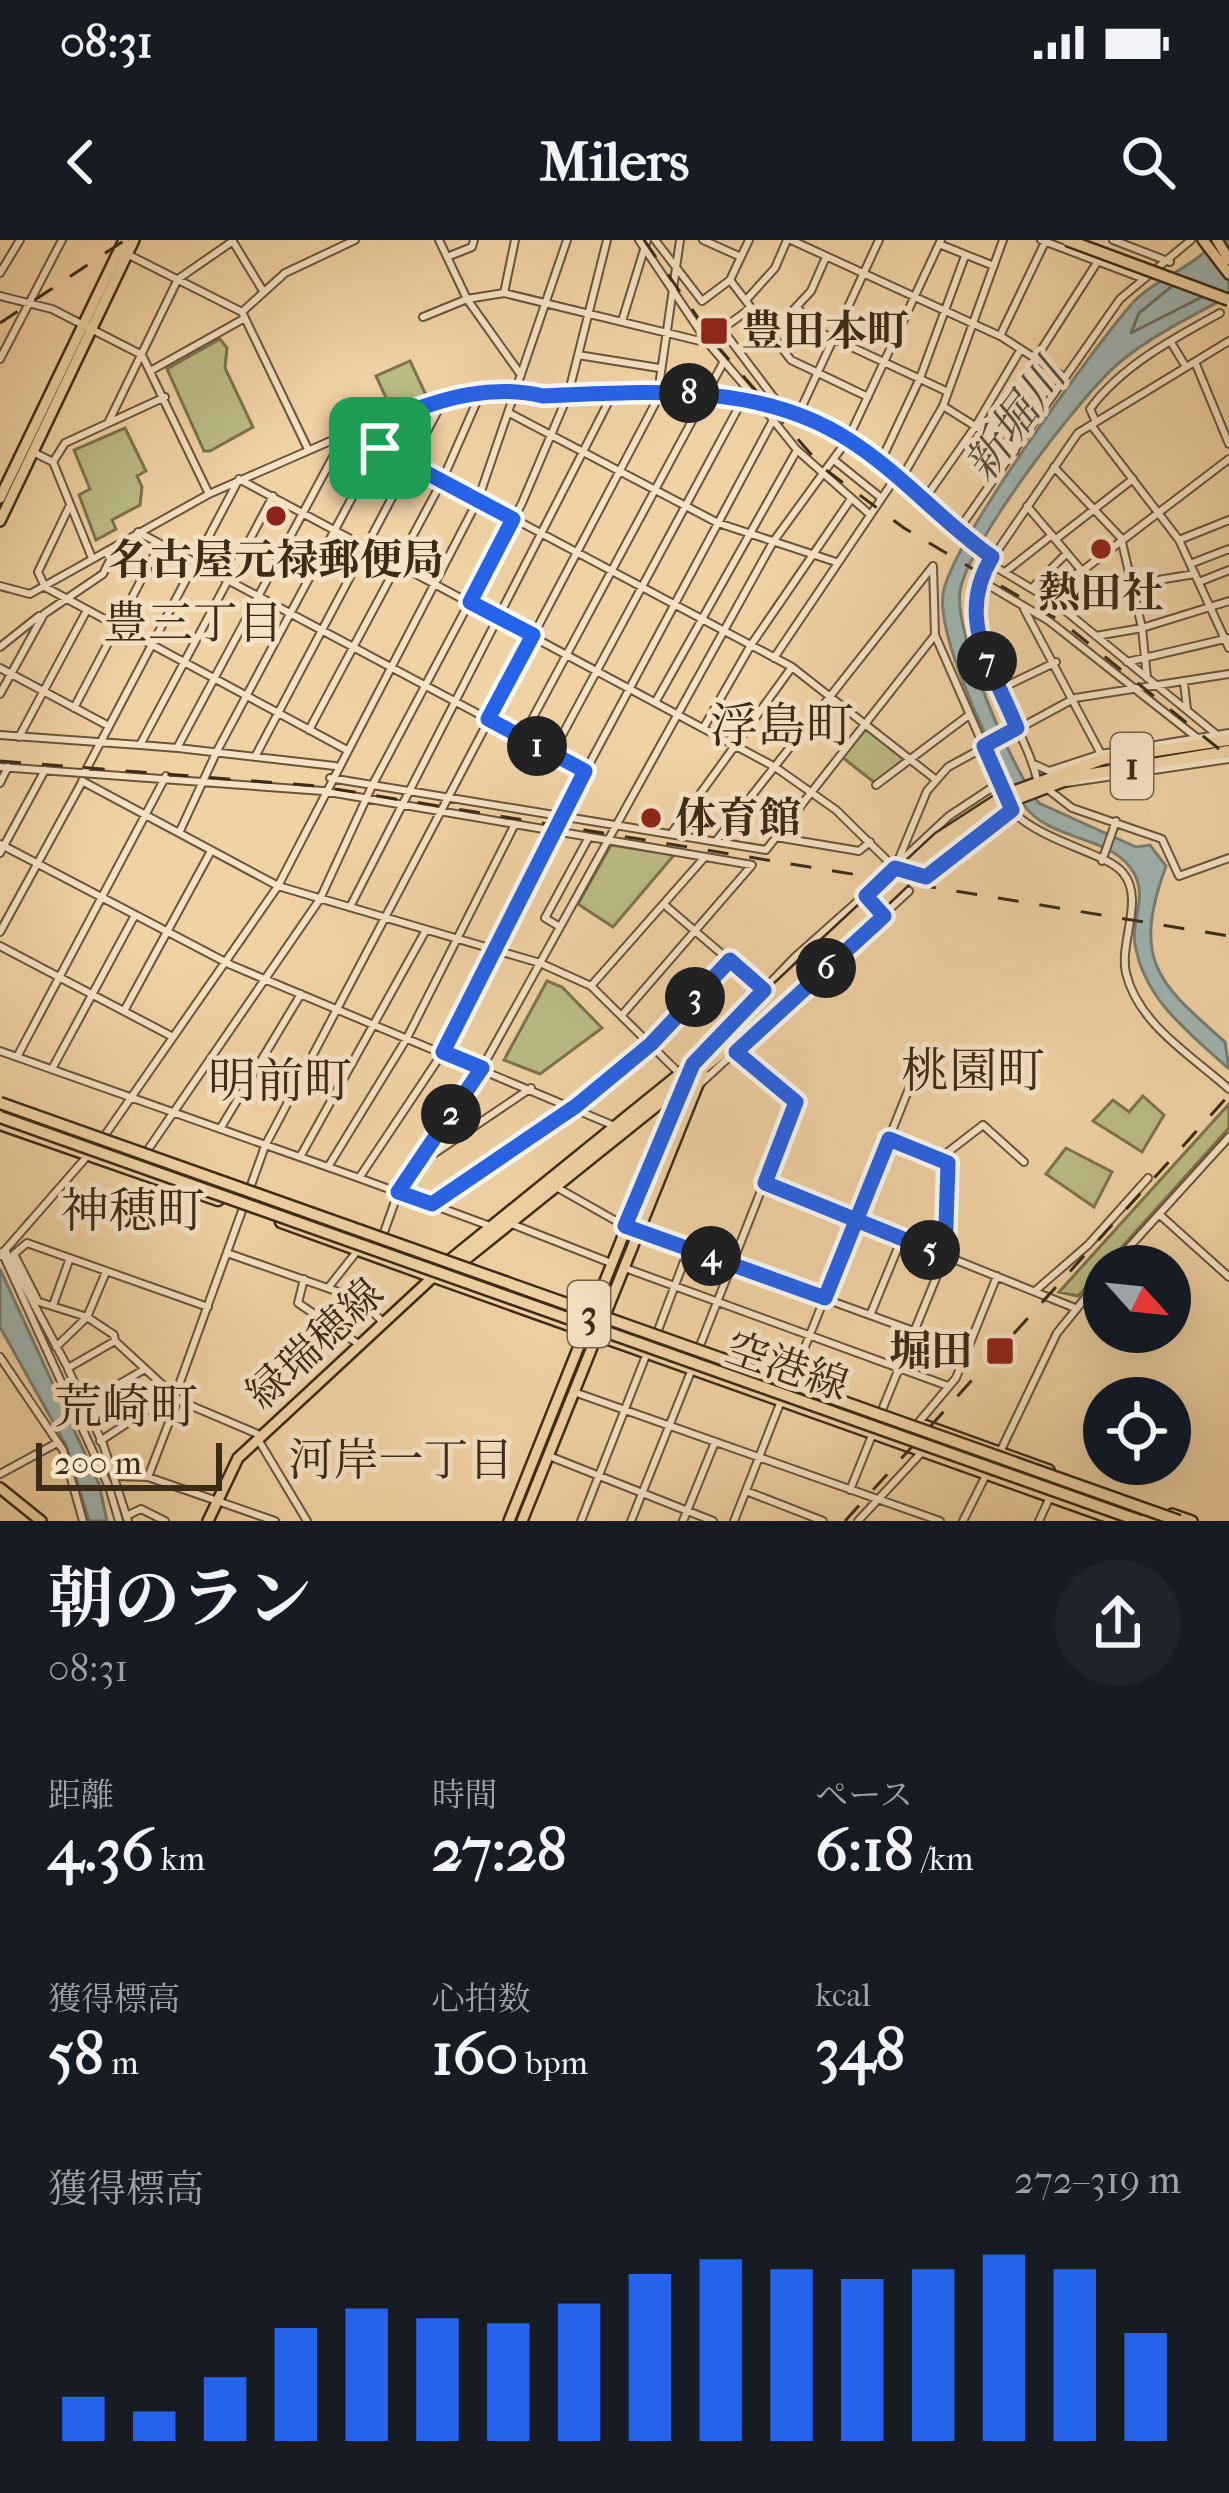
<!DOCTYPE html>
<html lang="ja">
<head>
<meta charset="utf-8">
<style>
	body { margin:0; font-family:"IM FELL French Canon","Noto Serif JP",serif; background:#20242c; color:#f1f3f6; height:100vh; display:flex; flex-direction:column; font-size:45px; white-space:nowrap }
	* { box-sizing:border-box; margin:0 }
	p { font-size:39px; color:#9ea1a6 }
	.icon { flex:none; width:66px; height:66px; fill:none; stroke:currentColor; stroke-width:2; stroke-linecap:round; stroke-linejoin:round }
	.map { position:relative; height:1281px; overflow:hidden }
	.sheet { display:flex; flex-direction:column; background:#171b24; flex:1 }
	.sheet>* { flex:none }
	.needle { width:78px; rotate:117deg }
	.fabs { position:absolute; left:1083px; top:1005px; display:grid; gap:24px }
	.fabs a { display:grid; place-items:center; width:108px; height:108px; border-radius:50%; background:#171b24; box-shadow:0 12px 48px #0002; font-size:60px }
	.scale { position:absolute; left:36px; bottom:30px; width:186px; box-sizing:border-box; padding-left:12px; border:6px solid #3c2b17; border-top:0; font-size:33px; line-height:42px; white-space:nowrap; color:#3c2b17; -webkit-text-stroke:9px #f6e2c4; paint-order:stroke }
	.pin { position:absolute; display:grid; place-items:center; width:102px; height:102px; color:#fff; margin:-51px; border-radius:24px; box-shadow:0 6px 18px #0006 }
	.km { position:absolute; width:60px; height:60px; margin:-30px; border-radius:50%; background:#222; color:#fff; font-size:33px; line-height:60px; text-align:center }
	.round { display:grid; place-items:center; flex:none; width:126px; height:126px; border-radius:63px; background:#20242c }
	.head { display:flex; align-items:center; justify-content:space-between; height:204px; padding:0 48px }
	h1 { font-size:66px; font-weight:700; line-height:90px }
	.figures { display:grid; grid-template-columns:repeat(3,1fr); gap:18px; height:204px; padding:12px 48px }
	.figures div { display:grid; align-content:center }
	.figures b { font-size:60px; font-weight:700 }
	.figures small { font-size:33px; font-weight:400 }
	.figures p { font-size:33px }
	.chart { height:336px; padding:24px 48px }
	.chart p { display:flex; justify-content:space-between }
	.chart svg { width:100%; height:216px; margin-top:12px; stroke:#2563eb; stroke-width:6 }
	.status { display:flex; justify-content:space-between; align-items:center; height:84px; padding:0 60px; background:#171b24; direction:ltr }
	.status svg { height:33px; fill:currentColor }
	header { display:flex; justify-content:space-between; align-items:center; height:156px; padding:0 48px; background:#171b24; font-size:54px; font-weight:700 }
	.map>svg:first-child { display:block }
</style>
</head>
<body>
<div class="status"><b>08:31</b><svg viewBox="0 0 49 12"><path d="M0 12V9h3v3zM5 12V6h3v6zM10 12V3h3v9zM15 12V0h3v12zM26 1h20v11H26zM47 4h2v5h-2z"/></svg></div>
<header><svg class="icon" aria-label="back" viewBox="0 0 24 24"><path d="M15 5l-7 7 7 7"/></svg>Milers<svg class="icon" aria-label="search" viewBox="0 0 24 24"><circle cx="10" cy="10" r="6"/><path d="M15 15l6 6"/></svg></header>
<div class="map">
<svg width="1229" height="1281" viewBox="0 0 1229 1281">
	<rect width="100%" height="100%" fill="#f1d2a5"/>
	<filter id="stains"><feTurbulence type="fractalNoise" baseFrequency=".00167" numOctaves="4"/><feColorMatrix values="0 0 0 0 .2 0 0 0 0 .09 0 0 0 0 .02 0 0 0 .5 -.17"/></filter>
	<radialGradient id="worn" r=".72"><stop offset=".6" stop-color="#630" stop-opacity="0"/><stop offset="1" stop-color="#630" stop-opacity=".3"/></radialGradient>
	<!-- green -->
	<path fill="#bbbb85" stroke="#7c734e" stroke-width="3" d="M 220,99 L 227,108 L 225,128 L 253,187 L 210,211 L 204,211 L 167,129 Z
		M 410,121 L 428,159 L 394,175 L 376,136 Z
		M 125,188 L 146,231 L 137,236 L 142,247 L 140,265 L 112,280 L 116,289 L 96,300 L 79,255 L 90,249 L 74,210 Z
		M 866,489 L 904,519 L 875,543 L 842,517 Z
		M 611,605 L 674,615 L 613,687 L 578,664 Z
		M 547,741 L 562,747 L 602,788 L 540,834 L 504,820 Z
		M 1143,856 L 1164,875 L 1142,912 L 1093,881 L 1113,860 L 1129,872 Z
		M 1229,864 L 1229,888 L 1078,1056 L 1059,1052 Z
		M 1066,908 L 1112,932 L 1094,967 L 1046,934 Z"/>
	<!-- water -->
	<path fill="#a0b5b3" stroke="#787e75" stroke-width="3" d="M 1215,0 L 1229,0 L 1229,56 C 1192,76 1153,95 1120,122 C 1082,153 965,307 960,352 C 954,394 1012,530 1039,563 L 1136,607 L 1150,605 L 1166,626 C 1130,723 1161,745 1225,802 L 1229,829 C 1187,791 1144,759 1135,704 C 1130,680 1151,654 1130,627 C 1104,594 1049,601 1023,564 C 996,526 937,398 943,354 C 950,305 1091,111 1130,66 C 1153,38 1195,29 1215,0 Z
		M 0,1029 L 99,1244 L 107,1281 L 89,1281 L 66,1205 L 0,1087 Z"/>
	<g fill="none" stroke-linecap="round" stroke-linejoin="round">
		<!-- shore -->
		<path stroke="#6e7065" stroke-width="3" d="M 1171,47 L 1139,73 L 1131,93 L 1200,58"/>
		<!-- minor casing -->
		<g stroke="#69553a" stroke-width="10">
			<path id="minor" d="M 232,0 L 263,51
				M 439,0 L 467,59 L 521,135
				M 639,0 L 708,103 L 757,160 L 799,173 L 848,199 L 992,317
				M 655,0 L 702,61 L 730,40 L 749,0
				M 703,0 L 741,17
				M 791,0 L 1000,96 L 1046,0
				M 1041,0 L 1142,38
				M 1113,0 L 1170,22
				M 939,4 L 994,26
				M 127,14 L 242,72 L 307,207
				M 447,17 L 472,7 L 474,0
				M 0,33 L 20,0
				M 730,40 L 791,120 L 868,157
				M 504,53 L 515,0
				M 0,56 L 52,69 L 142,115 L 209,254
				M 747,59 L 775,28 L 787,0
				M 751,68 L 722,89 L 781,167
				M 798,68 L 813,89 L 948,152
				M 242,72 L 285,33 L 355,0
				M 423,77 L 467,59 L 504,53 L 704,102
				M 622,81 L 647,0
				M 772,93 L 811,51 L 826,17
				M 1002,97 L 1064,137
				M 1172,104 L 1186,127
				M 578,115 L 659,128
				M 1036,118 L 1098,21
				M 0,119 L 62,0
				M 1195,122 L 1229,204
				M 152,130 L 245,78
				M 518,146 L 543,156 L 706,154 L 757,160 L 797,210 L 867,272
				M 943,166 L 1015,211
				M 509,173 L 718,283 L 836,322
				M 799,173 L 879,0
				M 1096,182 L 1090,169 C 1121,126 1176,97 1220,73
				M 108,183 L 178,39 L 233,1
				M 1091,185 L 1179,300 L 1229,408
				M 33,212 L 53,222 L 92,318
				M 834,220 L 880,257
				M 53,222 L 65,203 L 165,157
				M 880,223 L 920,138 L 965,16
				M 1054,227 L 1121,298 L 1142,388 L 1147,438
				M 239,239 L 775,527 L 836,570 L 895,628 L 926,636 L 1011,570 C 1043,603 1108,613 1123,633 C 1145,659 1119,702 1126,733 C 1138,784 1192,816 1229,849
				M 900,241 L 943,166 L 1003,0
				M 924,260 L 975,187 L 1021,109
				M 70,265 L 38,332 L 45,347 L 345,509
				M 1027,266 L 1082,331
				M 138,292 L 585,531
				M 957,292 L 1120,59 L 1191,0
				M 1056,299 L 1133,239
				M 1179,300 L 1229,280
				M 989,323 L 1057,364 L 1216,494
				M 1190,324 L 1229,309
				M 1005,332 L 1052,295
				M 978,339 L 1049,381 L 1196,497
				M 1199,342 L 1229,330
				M 0,346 L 30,354 L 209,254 L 351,192 L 792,427 L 935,539
				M 1032,348 L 1067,313
				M 1037,351 L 1082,331 L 1229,219
				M 1024,369 L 1101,514
				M 1068,373 L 1134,344 L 1195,334
				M 1096,396 L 1142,388 L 1229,361
				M 0,407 L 39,376
				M 774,418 L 896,237
				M 1127,422 L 1229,398
				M 0,428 L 105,484
				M 1184,443 L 1187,469
				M 1000,449 L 1056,422
				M 0,454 L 44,374 L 103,334 L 111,318 L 107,311
				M 656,461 L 797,210
				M 74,468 L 160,304
				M 704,487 L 751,405 L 851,259
				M 309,490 L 442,241 L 481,152
				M 0,495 L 140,505 L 273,256
				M 19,497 L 87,370
				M 522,498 L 723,123
				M 140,505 L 177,508 L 343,198
				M 178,508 L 335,526
				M 552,514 L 743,159
				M 256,515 L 442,163
				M 1036,525 L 1049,531 L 1101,514 L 1229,493
				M 0,527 L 323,551 L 752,625 L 622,775
				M 86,530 L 239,239
				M 330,538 L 766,610 L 935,395
				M 1037,539 C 1021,475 958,409 978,339 L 1078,193 L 1229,101
				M 82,541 L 278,646 L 540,723 L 591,746 L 679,833
				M 0,543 L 8,527
				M 1066,543 L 1229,519
				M 876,545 L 969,475
				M 1045,547 L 1072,568 L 1162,599 L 1179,636 L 1229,618
				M 179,593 L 217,511 L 395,177 L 481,151 L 516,150
				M 671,594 L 792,427
				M 776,597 L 859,611 L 870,602
				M 716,601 L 933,326 L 935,395 L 1005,555
				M 0,604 L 231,725 L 617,887
				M 0,613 L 45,530
				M 904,618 L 949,576 L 999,543
				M 1102,621 L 1116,581
				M 350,667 L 612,155
				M 667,667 L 764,750
				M 560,687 L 545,678 L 589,597
				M 0,692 L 82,542
				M 0,706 L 173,797
				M 591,746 L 704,618
				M 124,771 L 211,611
				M 713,802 L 795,717 L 895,628 L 927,551 L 948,527 L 1075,458 L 1229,434
				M 0,811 L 359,938 L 443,812 L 561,577 L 772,182
				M 17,817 L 166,536
				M 52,829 L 135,675
				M 701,843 L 909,651 L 899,649
				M 220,889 L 301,754
				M 890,899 L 948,923
				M 147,911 L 320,659 L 372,546 L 522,263 L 568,155 L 607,0
				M 425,914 L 435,913 L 531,848
				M 300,917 L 426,690
				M 328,927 L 407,798 L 515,584
				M 359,938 L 490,986
				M 765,943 L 1075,1068
				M 556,947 L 625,986 L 966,1110
				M 250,948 L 265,906 L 657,160 L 680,0
				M 432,964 L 576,866 L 651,804 L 730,720
				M 1160,975 L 1229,1037
				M 509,983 L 611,1023
				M 383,995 L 398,953 L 482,828 L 773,302 L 848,199 L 941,0
				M 5,1010 L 68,1128 L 115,1101 L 180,1161 L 260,1195
				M 2,1012 L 109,1247 L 119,1281
				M 227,1013 L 359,1059 L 384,1083
				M 0,1016 L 103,898 L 278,646 L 478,260 L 567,0
				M 1112,1026 L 1229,897
				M 625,1028 L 948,1146
				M 304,1039 L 298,1063 L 360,1105
				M 328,1048 L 358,1010
				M 1035,1051 L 1088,1005 L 1148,938
				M 36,1061 L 87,1077 L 114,1095 L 115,1101
				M 38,1061 L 14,1014 L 27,1003 L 208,1067
				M 53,1065 L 70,1018
				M 871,1073 L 902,998
				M 657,1093 L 689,1008
				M 56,1107 L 87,1077 L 106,1032
				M 699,1108 L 796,862 L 736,812
				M 0,1117 L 63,1210 L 83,1281
				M 68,1129 L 103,1204 L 128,1281
				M 790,1144 L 910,846
				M 574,1152 L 940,1281
				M 175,1156 L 243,968
				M 83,1165 L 145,1129
				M 882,1170 L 945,1016 L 948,912 L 983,885 L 1024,922
				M 918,1183 L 956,1138 L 997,1036
				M 100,1201 L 172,1154
				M 259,1201 L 307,1281
				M 1000,1212 L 1057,1093 L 1104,1035
				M 549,1216 L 713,1281
				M 0,1234 L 57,1203
				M 115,1236 L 148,1237 L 275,1281
				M 148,1237 L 178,1159
				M 850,1250 L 873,1193
				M 746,1251 L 823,1281
				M 126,1276 L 141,1269 L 165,1281
				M 581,1281 L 647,1113
				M 631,1281 L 692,1129
				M 683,1281 L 715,1202
				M 734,1281 L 781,1161
				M 858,1281 L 923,1211
				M 963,1281 L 987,1233
				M 1039,1281 L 1050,1257"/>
		</g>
		<!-- major casing -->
		<g stroke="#3c2b17" stroke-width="14">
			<path id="major" d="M 1203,0 L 1229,34
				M 1217,0 L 1229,20
				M 0,258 L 124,0
				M 0,281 L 134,0
				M 924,1185 L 1049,1230
				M 0,1248 L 41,1281
				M 1172,1274 L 1192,1281
				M 208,1281 L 238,1218 L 433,1037 L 1118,1281
				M 509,1281 L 683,846
				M 522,1281 L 703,832"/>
		</g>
		<!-- highway casing -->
		<g stroke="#3c2b17" stroke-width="15">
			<path id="highway" d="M 1007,554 L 1103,519 L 1229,500
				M 1011,561 L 1074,537 L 1229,511
				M 0,884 L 218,960
				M 121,915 L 167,930 L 181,928
				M 281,982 L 433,1037 L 459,1024 L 728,808
				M 443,1026 L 722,800
				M 1116,1280 L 1134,1273 L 1156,1281"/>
		</g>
		<!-- minor -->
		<use href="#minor" stroke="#f6e2c4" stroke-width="6"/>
		<!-- major -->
		<use href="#major" stroke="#f1d2a5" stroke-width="9"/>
		<!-- highway -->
		<use href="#highway" stroke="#f1d2a5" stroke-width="10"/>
		<!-- rail -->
		<path stroke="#3c2b17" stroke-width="3" stroke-dasharray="21 21" stroke-linecap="butt" d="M 644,0 L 719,108 L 822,227 L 904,288 L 1062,382 L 1229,517
			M 0,83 L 125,0
			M 0,521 L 317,546 L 1229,696
			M 845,1281 L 1229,855"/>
		<!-- highway-bridge casing -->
		<g stroke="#3c2b17" stroke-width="15" stroke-linecap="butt">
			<path id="highway-bridge" d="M 1067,0 L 1229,60
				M 722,800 L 939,598 L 1007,554
				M 728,808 L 942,605 L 1011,561
				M 0,863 L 1179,1281
				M 0,877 L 1140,1281"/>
		</g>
		<!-- highway-bridge -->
		<use href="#highway-bridge" stroke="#f1d2a5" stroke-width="10"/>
	</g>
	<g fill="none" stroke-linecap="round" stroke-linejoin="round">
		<!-- route casing -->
		<g stroke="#fff" stroke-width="24">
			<path id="route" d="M 380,208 L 513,279 L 470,362 L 533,395 L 488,479 L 585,531 L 443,812 L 482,828 L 398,952 L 432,964 L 576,866 L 651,804 L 730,720 L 764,750 L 693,824 L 625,986 L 825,1058 L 889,899 L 948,923 L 945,1016 L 765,943 L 796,862 L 736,812 L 884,676 L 866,656 L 895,628 L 926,637 L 1012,570 L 984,506 L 1017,488 C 993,428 954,379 992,317 C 941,281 901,233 849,200 C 758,141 646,152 543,156 C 494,144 446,157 395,177 L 380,208"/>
		</g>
		<!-- route -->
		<use href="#route" stroke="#2563eb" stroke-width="15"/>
	</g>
	<!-- markers -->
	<g fill="#8f2418" stroke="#f6e2c4" stroke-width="4.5">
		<rect x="699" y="76" width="30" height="30" rx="6"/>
		<circle cx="276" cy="276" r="12"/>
		<circle cx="1101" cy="309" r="12"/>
		<circle cx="651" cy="578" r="12"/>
		<rect x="985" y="1096" width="30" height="30" rx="6"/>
	</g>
	<g text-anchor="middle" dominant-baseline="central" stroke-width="10" stroke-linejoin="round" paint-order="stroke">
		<!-- shield labels -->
		<g fill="#f6e2c4" stroke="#74624b" stroke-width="3">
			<rect x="1111" y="493" width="42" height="66" rx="9"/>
			<rect x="568" y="1041" width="42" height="66" rx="9"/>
		</g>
		<g font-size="39" font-weight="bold" fill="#3c2b17">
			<text x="1132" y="526">1</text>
			<text x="589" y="1074">3</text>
		</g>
		<!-- poi labels -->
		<g font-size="42" font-weight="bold" fill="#3c2b17" stroke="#f6e2c4" text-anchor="start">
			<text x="741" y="91">豊田本町</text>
			<text x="276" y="320" text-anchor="middle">名古屋元禄郵便局</text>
			<text x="1101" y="353" text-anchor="middle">熱田社</text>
			<text x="675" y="578">体育館</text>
			<text x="973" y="1111" text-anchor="end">堀田</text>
		</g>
		<!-- street labels -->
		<g font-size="42" fill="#3c2b17" stroke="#f6e2c4">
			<text transform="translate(315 1104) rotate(-43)">緑瑞穂線</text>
			<text transform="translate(787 1127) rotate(19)">空港線</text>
		</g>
		<!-- water labels -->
		<g font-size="45" font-style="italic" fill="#554e3e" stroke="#f6e2c4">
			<text transform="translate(1015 181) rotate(-54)">新堀川</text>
		</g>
		<!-- neighbourhood labels -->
		<g font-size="45" fill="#3c2b17" stroke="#f6e2c4">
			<text x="193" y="383">豊三丁目</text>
			<text x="401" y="1220">河岸一丁目</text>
		</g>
		<!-- quarter labels -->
		<g font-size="48" fill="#3c2b17" stroke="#f6e2c4">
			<text x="782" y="486">浮島町</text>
			<text x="973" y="831">桃園町</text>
			<text x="280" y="841">明前町</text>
			<text x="133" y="971">神穂町</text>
			<text x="126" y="1167">荒崎町</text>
		</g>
	</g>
	<rect width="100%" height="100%" filter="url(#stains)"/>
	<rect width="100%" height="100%" fill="url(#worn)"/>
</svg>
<div class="fabs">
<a><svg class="needle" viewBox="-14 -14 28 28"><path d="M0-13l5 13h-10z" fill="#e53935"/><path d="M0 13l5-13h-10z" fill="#9ea1a6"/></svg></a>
<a><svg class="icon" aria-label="locate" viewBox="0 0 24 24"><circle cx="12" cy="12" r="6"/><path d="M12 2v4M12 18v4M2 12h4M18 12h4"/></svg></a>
</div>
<div class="scale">200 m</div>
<div class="pin" style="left:380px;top:208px;background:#1e9e55"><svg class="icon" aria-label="arrive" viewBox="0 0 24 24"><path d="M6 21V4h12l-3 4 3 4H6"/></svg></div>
<b class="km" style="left:537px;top:506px">1</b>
<b class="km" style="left:451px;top:874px">2</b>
<b class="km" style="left:695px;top:757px">3</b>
<b class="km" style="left:711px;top:1016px">4</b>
<b class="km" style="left:930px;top:1010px">5</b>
<b class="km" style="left:826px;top:728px">6</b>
<b class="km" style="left:987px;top:421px">7</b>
<b class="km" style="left:689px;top:153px">8</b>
</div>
<section class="sheet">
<div class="head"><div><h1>朝のラン</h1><p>08:31</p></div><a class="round"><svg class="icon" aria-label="share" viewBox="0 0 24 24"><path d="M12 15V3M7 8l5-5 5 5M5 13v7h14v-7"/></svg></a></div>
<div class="figures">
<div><p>距離</p><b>4.36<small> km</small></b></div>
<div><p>時間</p><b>27:28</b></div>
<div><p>ペース</p><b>6:18<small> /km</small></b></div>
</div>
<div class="figures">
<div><p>獲得標高</p><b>58<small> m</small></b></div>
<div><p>心拍数</p><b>160<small> bpm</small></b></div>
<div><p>kcal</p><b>348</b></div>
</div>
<div class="chart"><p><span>獲得標高</span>272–319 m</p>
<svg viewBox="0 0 160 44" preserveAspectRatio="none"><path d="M5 44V35M15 44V38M25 44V31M35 44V21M45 44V17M55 44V19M65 44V20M75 44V16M85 44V10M95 44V7M105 44V9M115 44V11M125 44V9M135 44V6M145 44V9M155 44V22"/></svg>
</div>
</section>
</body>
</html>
